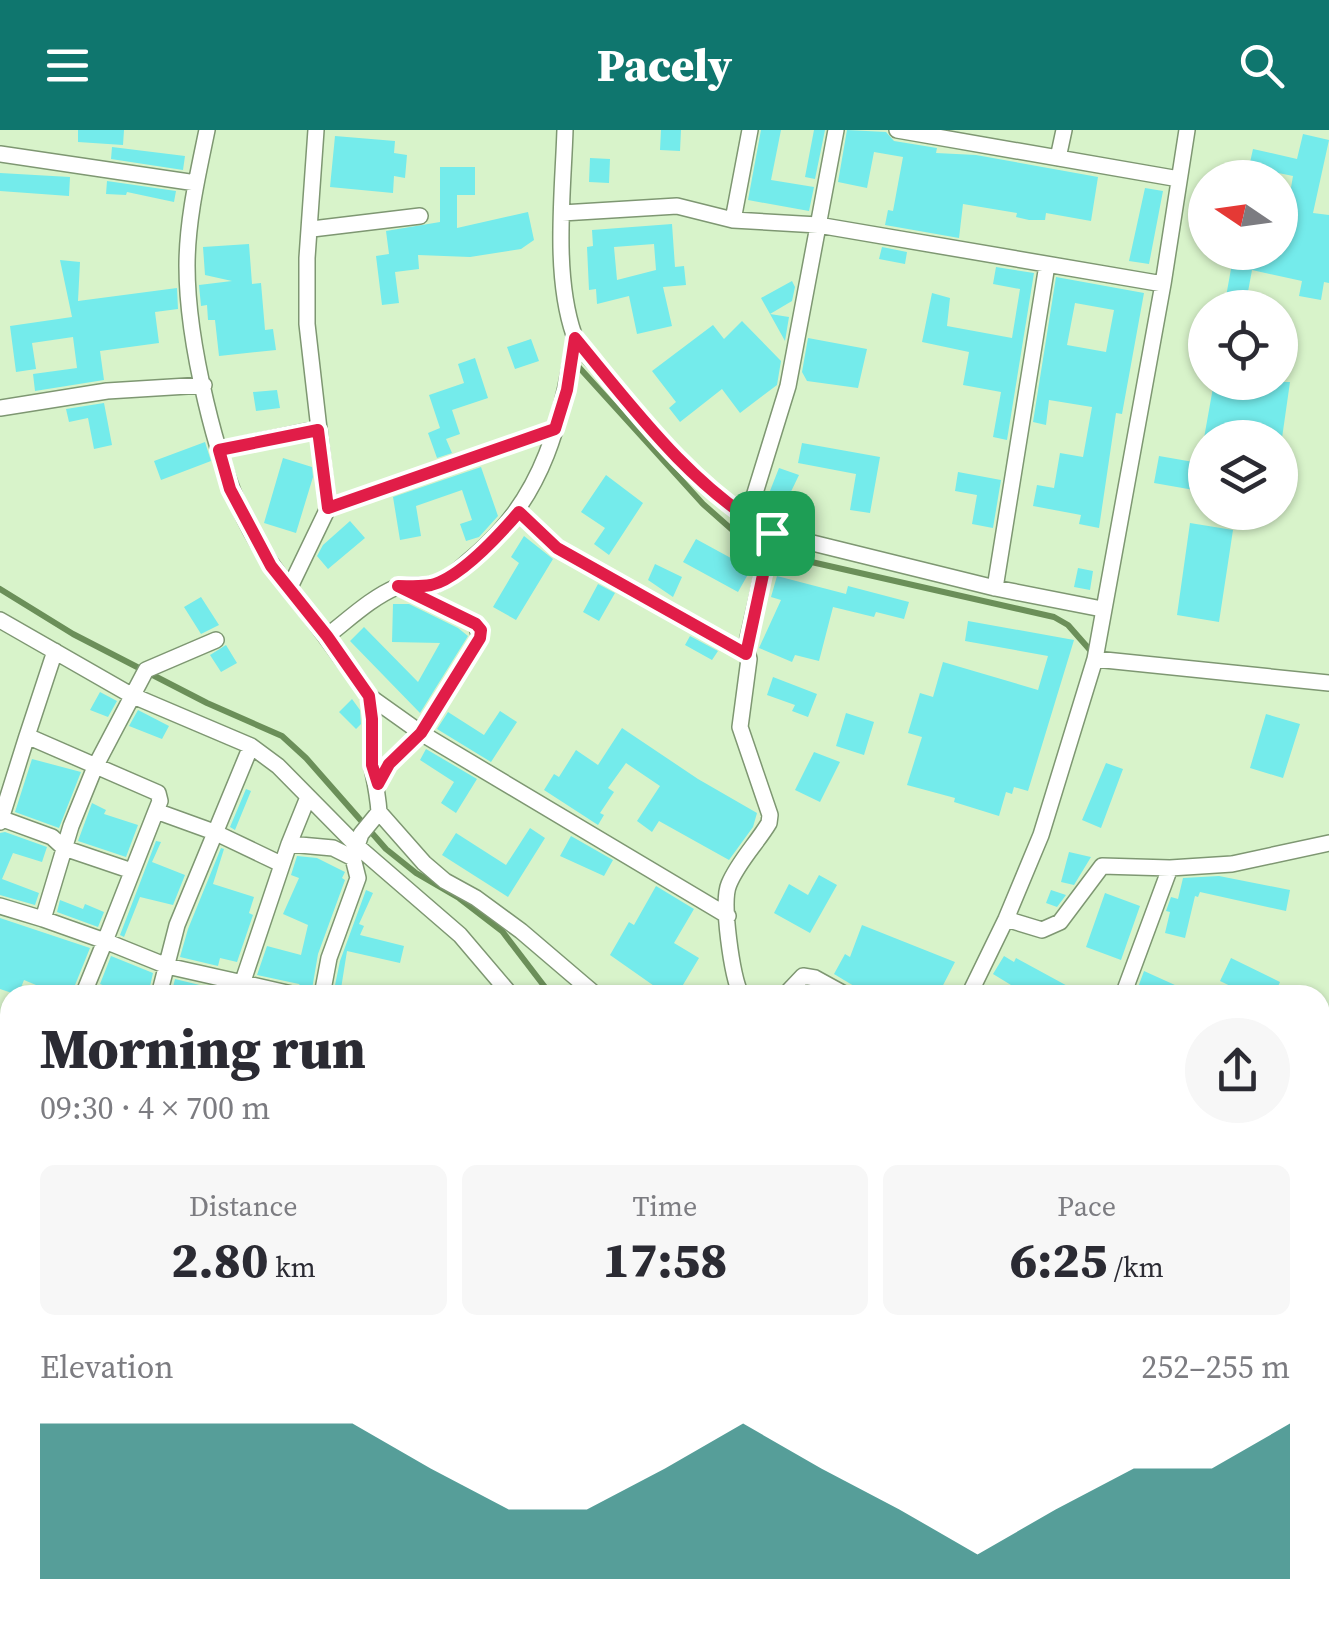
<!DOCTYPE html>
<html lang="en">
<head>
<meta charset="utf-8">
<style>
	body { margin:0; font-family:"Source Serif 4",serif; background:#f7f7f7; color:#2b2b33; height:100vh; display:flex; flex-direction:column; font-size:38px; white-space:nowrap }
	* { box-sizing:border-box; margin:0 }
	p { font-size:32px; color:#7c7c81 }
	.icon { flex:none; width:55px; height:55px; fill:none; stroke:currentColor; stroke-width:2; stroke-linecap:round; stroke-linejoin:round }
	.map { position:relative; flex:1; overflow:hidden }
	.side { position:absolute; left:0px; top:855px; width:1330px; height:642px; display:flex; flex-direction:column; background:#fff; border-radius:30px 30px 0 0; box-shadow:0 2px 8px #0004 }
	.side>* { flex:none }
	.needle { width:65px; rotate:283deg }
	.buttons { position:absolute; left:1188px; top:30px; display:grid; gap:20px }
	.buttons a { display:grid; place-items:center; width:110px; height:110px; border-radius:50%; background:#fff; box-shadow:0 2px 8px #0004; font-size:50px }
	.pin { position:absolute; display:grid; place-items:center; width:85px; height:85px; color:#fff; margin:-42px; border-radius:20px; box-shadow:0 5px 15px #0006 }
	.round { display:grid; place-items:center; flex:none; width:105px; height:105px; border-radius:52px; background:#f7f7f7 }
	.overview { display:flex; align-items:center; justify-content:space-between; height:170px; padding:0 40px }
	h1 { font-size:55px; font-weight:800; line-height:75px }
	.stats { display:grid; grid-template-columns:repeat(3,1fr); gap:15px; height:170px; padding:10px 40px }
	.stats div { display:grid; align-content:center; border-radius:15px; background:#f7f7f7; text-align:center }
	.stats b { font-size:50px; font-weight:800 }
	.stats small { font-size:28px; font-weight:400 }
	.stats p { font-size:28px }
	.chart { height:280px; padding:20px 40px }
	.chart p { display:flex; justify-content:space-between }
	.chart svg { width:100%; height:180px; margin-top:10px; fill:#0f766e; opacity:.7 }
	header { display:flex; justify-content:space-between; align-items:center; height:130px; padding:0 40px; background:#0f766e; color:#fff; font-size:45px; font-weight:800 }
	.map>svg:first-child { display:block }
</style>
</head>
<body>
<header><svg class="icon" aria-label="menu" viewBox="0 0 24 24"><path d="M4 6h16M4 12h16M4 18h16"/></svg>Pacely<svg class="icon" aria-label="search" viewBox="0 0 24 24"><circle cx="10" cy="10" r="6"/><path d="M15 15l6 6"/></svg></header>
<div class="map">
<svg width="1329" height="1497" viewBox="0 0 1329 1497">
	<rect width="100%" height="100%" fill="#d8f3ca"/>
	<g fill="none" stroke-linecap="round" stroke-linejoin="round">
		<!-- stream -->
		<path stroke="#6b8f59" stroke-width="6" d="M 576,234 L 703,374 L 755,420
			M 785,426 L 1054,487 L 1068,495 L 1090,520
			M 0,459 L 73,504 L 207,573 L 282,606 L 306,628 L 386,719 L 416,743 L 459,768 L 502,801 L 551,865
			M 1049,1488 L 1056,1497"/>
	</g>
	<!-- building -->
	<path fill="#74ebeb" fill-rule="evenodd" d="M 78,0 L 124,0 L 123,15 L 78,12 Z
		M 661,0 L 681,0 L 680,21 L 660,20 Z
		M 761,0 L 781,0 L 771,50 L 814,57 L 809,81 L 748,70 Z
		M 814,0 L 825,0 L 815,49 L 805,47 Z
		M 847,0 L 886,2 L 894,11 L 937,18 L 936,23 L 976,25 L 1098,47 L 1091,91 L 1046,83 L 1045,90 L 1029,90 L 1016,87 L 1017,83 L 963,74 L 959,108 L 885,95 L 888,80 L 893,81 L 903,27 L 874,22 L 867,58 L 838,52 Z
		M 1303,4 L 1329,10 L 1313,83 L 1329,85 L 1329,153 L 1324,152 L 1321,170 L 1299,166 L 1302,151 L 1252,140 L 1245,178 L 1224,178 L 1234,122 L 1275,126 L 1280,122 L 1293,46 L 1249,37 L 1253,19 L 1297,29 Z
		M 335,6 L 395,11 L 394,23 L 407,25 L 405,48 L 394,46 L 393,63 L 330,57 Z
		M 112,17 L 185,26 L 183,40 L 111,29 Z
		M 590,28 L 610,29 L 609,53 L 589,52 Z
		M 440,37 L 475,37 L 475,65 L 457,65 L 457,98 L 528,82 L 534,110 L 521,119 L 470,127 L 418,125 L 419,139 L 395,142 L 399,173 L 382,175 L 376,126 L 389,124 L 386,101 L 440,92 Z
		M 0,43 L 70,47 L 69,66 L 0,61 Z
		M 107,51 L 176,61 L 174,72 L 127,62 L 126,65 L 106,64 Z
		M 1145,58 L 1163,61 L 1149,134 L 1129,131 Z
		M 672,94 L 675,137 L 684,136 L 686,155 L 663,157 L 672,196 L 637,204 L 629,166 L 597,174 L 596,159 L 589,160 L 587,117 L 593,116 L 592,100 ZM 654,114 L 656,140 L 617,150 L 614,117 Z
		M 249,114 L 252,154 L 261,153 L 265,200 L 273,199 L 276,220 L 219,226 L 215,190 L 208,190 L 207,175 L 201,176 L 199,155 L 232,151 L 205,145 L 203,117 Z
		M 882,117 L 907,122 L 905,134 L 879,129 Z
		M 60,130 L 80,132 L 78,171 L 177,158 L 178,179 L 155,182 L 159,213 L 100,221 L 104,250 L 35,261 L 33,244 L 77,238 L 73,207 L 32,213 L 36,239 L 16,242 L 10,196 L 72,187 Z
		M 996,137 L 1034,143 L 1007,310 L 993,307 L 1001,262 L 963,255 L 969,222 L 922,212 L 932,163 L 950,168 L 947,196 L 1012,208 L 1020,159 L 993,154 Z
		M 1056,147 L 1144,163 L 1122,284 L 1116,283 L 1099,398 L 1079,394 L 1081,385 L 1033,376 L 1037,355 L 1054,358 L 1060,323 L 1083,327 L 1092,277 L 1049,270 L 1046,295 L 1033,292 ZM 1075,173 L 1114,180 L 1106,222 L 1067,215 Z
		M 792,151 L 795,157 L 792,171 L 770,184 L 761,168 Z
		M 770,184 L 789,187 L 785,211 Z
		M 742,191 L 781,231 L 777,255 L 740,283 L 722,259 L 680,292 L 669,278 L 676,272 L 652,241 L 713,195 L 724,209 Z
		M 808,208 L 867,219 L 858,258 L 807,251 L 802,242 Z
		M 531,209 L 539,231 L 515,239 L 507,217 Z
		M 475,228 L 488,268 L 452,280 L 460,304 L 446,309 L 452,323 L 437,328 L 428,303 L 440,298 L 429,265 L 464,253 L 458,234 Z
		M 1214,252 L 1290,252 L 1282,308 L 1204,308 Z
		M 277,260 L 280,278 L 256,281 L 253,262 Z
		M 104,273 L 112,315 L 94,319 L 88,288 L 69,292 L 66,279 Z
		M 205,312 L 211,331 L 161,350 L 154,331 Z
		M 802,313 L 880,327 L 870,383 L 850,380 L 856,344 L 798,333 Z
		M 1159,326 L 1205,334 L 1205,353 L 1196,352 L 1194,360 L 1154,353 Z
		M 283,328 L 312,337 L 313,347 L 296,403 L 264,393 Z
		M 481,337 L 498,386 L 479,407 L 466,411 L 460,394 L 472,390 L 462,360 L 416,376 L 421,406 L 400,410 L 393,367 Z
		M 779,338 L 799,345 L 786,372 L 768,366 Z
		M 958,342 L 1001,350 L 993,398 L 972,394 L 977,365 L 955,361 Z
		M 606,345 L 643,373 L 609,425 L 594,414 L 605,398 L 581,382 Z
		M 350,391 L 365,408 L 328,439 L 317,426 L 323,415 Z
		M 1190,393 L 1233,400 L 1219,492 L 1177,485 Z
		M 524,406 L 553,429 L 516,490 L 493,477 L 519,433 L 511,427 Z
		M 696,409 L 751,439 L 738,462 L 683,432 Z
		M 655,434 L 682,447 L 673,467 L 648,450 Z
		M 1078,438 L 1093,441 L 1090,460 L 1074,457 Z
		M 777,446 L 846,464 L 848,456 L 909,472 L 904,489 L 876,482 L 874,487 L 833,477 L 819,531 L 795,525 L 792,532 L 759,518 L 781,470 L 771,467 Z
		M 598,454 L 615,463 L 599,491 L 583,482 Z
		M 201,467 L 219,495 L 201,504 L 184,477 Z
		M 393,474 L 409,474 L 458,498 L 468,506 L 420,583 L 350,511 L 364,497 L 418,552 L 440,513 L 392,512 Z
		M 968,491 L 1074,510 L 1028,661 L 1014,657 L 1012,664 L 1006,662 L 999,686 L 954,672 L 955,668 L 907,655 L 922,607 L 908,603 L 920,563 L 933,567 L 943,532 L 1038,560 L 1048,526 L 965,511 Z
		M 690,506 L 718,521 L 712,530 L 685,515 Z
		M 226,515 L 237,533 L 221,542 L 210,525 Z
		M 773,547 L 817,564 L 808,587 L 792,581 L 795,575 L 767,565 Z
		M 100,562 L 117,571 L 108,587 L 90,580 Z
		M 352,569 L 360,580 L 361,594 L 356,599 L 339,582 Z
		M 138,580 L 169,596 L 162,609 L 129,596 Z
		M 500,581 L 517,592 L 491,632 L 437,599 L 448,582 L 484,605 Z
		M 846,583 L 874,592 L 864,625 L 836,616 Z
		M 1266,584 L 1300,594 L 1283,648 L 1250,638 Z
		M 622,598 L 698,649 L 757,683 L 753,697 L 729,730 L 659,691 L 652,702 L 637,691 L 660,656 L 626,633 L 608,658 L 614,662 L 600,683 L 604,685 L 598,695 L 544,660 L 554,644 L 559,647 L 576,620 L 598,635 Z
		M 426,619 L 477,649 L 456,683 L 441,673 L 454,652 L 420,630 Z
		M 814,622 L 840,632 L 820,672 L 795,660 Z
		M 32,629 L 81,642 L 59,698 L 15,682 Z
		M 1106,633 L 1123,639 L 1101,698 L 1082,690 Z
		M 246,659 L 251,661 L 235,700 L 230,697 Z
		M 92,673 L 106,680 L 104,684 L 138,695 L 126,727 L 78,711 Z
		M 530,698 L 545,708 L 508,767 L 442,725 L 456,703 L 506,735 Z
		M 5,702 L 47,717 L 42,732 L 13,723 L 2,749 L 39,763 L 35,775 L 0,765 L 0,703 Z
		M 571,706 L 613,730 L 604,746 L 560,726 Z
		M 156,711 L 161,712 L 152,732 L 185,745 L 173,775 L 140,767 L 124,807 L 120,805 Z
		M 221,718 L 224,719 L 213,754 L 254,767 L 249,783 L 253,785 L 237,832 L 220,828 L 218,836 L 180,827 L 188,799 Z
		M 1069,722 L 1091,727 L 1074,755 L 1061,752 Z
		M 297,726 L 317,728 L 345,742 L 342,748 L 345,750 L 318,824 L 311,865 L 307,865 L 299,854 L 257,845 L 267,816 L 301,825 L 308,795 L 283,784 L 299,748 L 291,745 Z
		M 819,745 L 837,755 L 810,803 L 774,783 L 789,754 L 808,765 Z
		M 1219,746 L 1290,760 L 1286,781 L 1200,762 L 1198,767 L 1195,766 L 1185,808 L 1165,803 L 1170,782 L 1166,781 L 1171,767 L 1178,769 L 1183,748 Z
		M 656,756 L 694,779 L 674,813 L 699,828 L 677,865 L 667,865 L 610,825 L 629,792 L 634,795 Z
		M 366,760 L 373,763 L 359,794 L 364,796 L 360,805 L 404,816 L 400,833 L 347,821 L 340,865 L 333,865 L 340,831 Z
		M 1051,760 L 1066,765 L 1057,777 L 1046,773 Z
		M 1105,763 L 1140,776 L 1121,830 L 1086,817 Z
		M 60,770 L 83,779 L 85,774 L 104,782 L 98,797 L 57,782 Z
		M 0,788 L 90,818 L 71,865 L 60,865 L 24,850 L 18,865 L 0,859 Z
		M 862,795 L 955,832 L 938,865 L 869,865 L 834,844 L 845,824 L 850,827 Z
		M 111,826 L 153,843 L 148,865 L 127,865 L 100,854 Z
		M 1004,826 L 1014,832 L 1016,828 L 1084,865 L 1005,865 L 1011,855 L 993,844 Z
		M 1231,828 L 1280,852 L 1274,865 L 1249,865 L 1220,851 Z
		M 1144,841 L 1197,865 L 1148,865 L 1137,860 Z
		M 175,849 L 212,858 L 211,865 L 171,865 Z"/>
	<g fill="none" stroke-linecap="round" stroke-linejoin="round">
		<!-- minor casing -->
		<g stroke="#7e9772" stroke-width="18">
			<path id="minor" d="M 207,0 C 198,44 187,90 187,136 C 187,209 216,337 251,401 C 275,445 310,483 339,525 C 348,538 364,553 369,569 C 377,591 368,615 372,637 C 375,652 378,666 379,682 L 361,704 L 353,728 L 358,748 L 329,828 L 322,865
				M 565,0 C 563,63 553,144 574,205 C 579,220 597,234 607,247 C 655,305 705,365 772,403 L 995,458 L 1102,479
				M 897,0 L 1179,49
				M 0,24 L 196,53
				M 1058,28 L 1064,0
				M 562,83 L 677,76 L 733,90 L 818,95 L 1163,154
				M 733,90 L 750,0
				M 312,99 L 420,86
				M 0,278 L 107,261 L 204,255
				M 219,320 L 317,299
				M 328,378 L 555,299
				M 519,382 L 557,418 L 746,524
				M 747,389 L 788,256 L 836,0
				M 290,457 L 328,378 L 307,194 L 307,128 L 316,0
				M 995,458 L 1047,135
				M 0,490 L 131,565 L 251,616 L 278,636 L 357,716 L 460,805 L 511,865
				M 327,506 C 348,490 372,467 397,457 C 409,453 424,458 436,454 C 452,448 466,433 479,422 C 544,365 562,290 575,208
				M 55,521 L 27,606 L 158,663 L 160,671 L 156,681 L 214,702 L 281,734
				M 1095,529 L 1329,553
				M 369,566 L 421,603 L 728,786
				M 378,654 L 389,634 L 421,603 L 480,508 L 476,494 L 403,459
				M 156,681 L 105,811 L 43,789 L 71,696 L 95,637 L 146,540 L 216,510
				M 379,682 L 424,733 L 445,751 L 476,768 L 521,801 L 596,865
				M 0,688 L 52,707 L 64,718 L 132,741
				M 0,692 L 27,606
				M 289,714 L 308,667
				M 0,776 L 43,789
				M 1006,789 L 1042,800 L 1060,792 L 1102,736 L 1170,738 L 1232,734 L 1329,713
				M 243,851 L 289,714 L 333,718 L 353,728
				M 83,865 L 105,811 L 167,836 L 296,865
				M 159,865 L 177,795 L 251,616
				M 741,865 C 732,846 721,772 729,754 C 738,732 757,713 769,693 L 770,685 L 740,597 L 749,529 L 746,517 L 772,403
				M 785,865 L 803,846 L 815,848 L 846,865
				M 969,865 L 1006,789 L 1041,705 L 1095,529 L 1163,154 L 1187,0
				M 1123,865 L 1170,738
				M 0,972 L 10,975
				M 0,1013 L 10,1038
				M 1320,1091 L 1329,1084
				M 0,1114 L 10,1107
				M 0,1377 L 10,1365
				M 1320,1440 L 1329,1431
				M 68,1488 L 81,1497
				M 325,1488 L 326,1497
				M 425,1488 L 432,1497
				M 609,1488 L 646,1497
				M 1260,1488 L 1269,1497
				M 18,1497 L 23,1488
				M 192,1497 L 203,1488"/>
		</g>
		<!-- minor -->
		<use href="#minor" stroke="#fff" stroke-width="15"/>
	</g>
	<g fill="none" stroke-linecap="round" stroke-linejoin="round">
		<!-- route casing -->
		<g stroke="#fff" stroke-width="20">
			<path id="route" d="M 575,208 C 633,278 691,357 772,403 L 746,524 L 557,418 L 519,382 C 500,404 460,448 431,455 C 421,457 409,456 398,456 L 476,494 L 481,500 L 480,508 L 421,603 L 389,634 L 378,654 L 372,635 L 372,589 L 369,566 L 327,506 L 271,436 L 230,359 L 219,320 L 318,300 L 328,378 L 555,299 L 567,260 Z"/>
		</g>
		<!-- route -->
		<use href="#route" stroke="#e11d48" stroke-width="12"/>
	</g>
</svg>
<div class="buttons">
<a><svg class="needle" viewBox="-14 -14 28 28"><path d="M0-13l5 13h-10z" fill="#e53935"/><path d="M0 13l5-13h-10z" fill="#7c7c81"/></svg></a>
<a><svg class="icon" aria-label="locate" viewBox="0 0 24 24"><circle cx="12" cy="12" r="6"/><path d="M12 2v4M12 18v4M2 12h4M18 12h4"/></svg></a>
<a><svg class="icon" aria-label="layers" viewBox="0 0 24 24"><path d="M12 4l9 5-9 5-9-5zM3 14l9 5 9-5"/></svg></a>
</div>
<div class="pin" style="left:772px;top:403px;background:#1e9e55"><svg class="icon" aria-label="arrive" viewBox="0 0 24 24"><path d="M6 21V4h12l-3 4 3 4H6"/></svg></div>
<section class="side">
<div class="overview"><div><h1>Morning run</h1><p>09:30 · 4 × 700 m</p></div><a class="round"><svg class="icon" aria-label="share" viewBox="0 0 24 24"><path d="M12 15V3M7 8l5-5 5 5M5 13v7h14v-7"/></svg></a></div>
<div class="stats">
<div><p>Distance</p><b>2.80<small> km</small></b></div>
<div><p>Time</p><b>17:58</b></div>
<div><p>Pace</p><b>6:25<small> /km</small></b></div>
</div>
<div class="chart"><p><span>Elevation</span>252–255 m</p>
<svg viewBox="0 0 160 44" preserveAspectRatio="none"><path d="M0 44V6L10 6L20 6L30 6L40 6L50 17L60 27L70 27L80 17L90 6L100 17L110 27L120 38L130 27L140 17L150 17L160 6V44z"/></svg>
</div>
</section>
</div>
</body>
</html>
